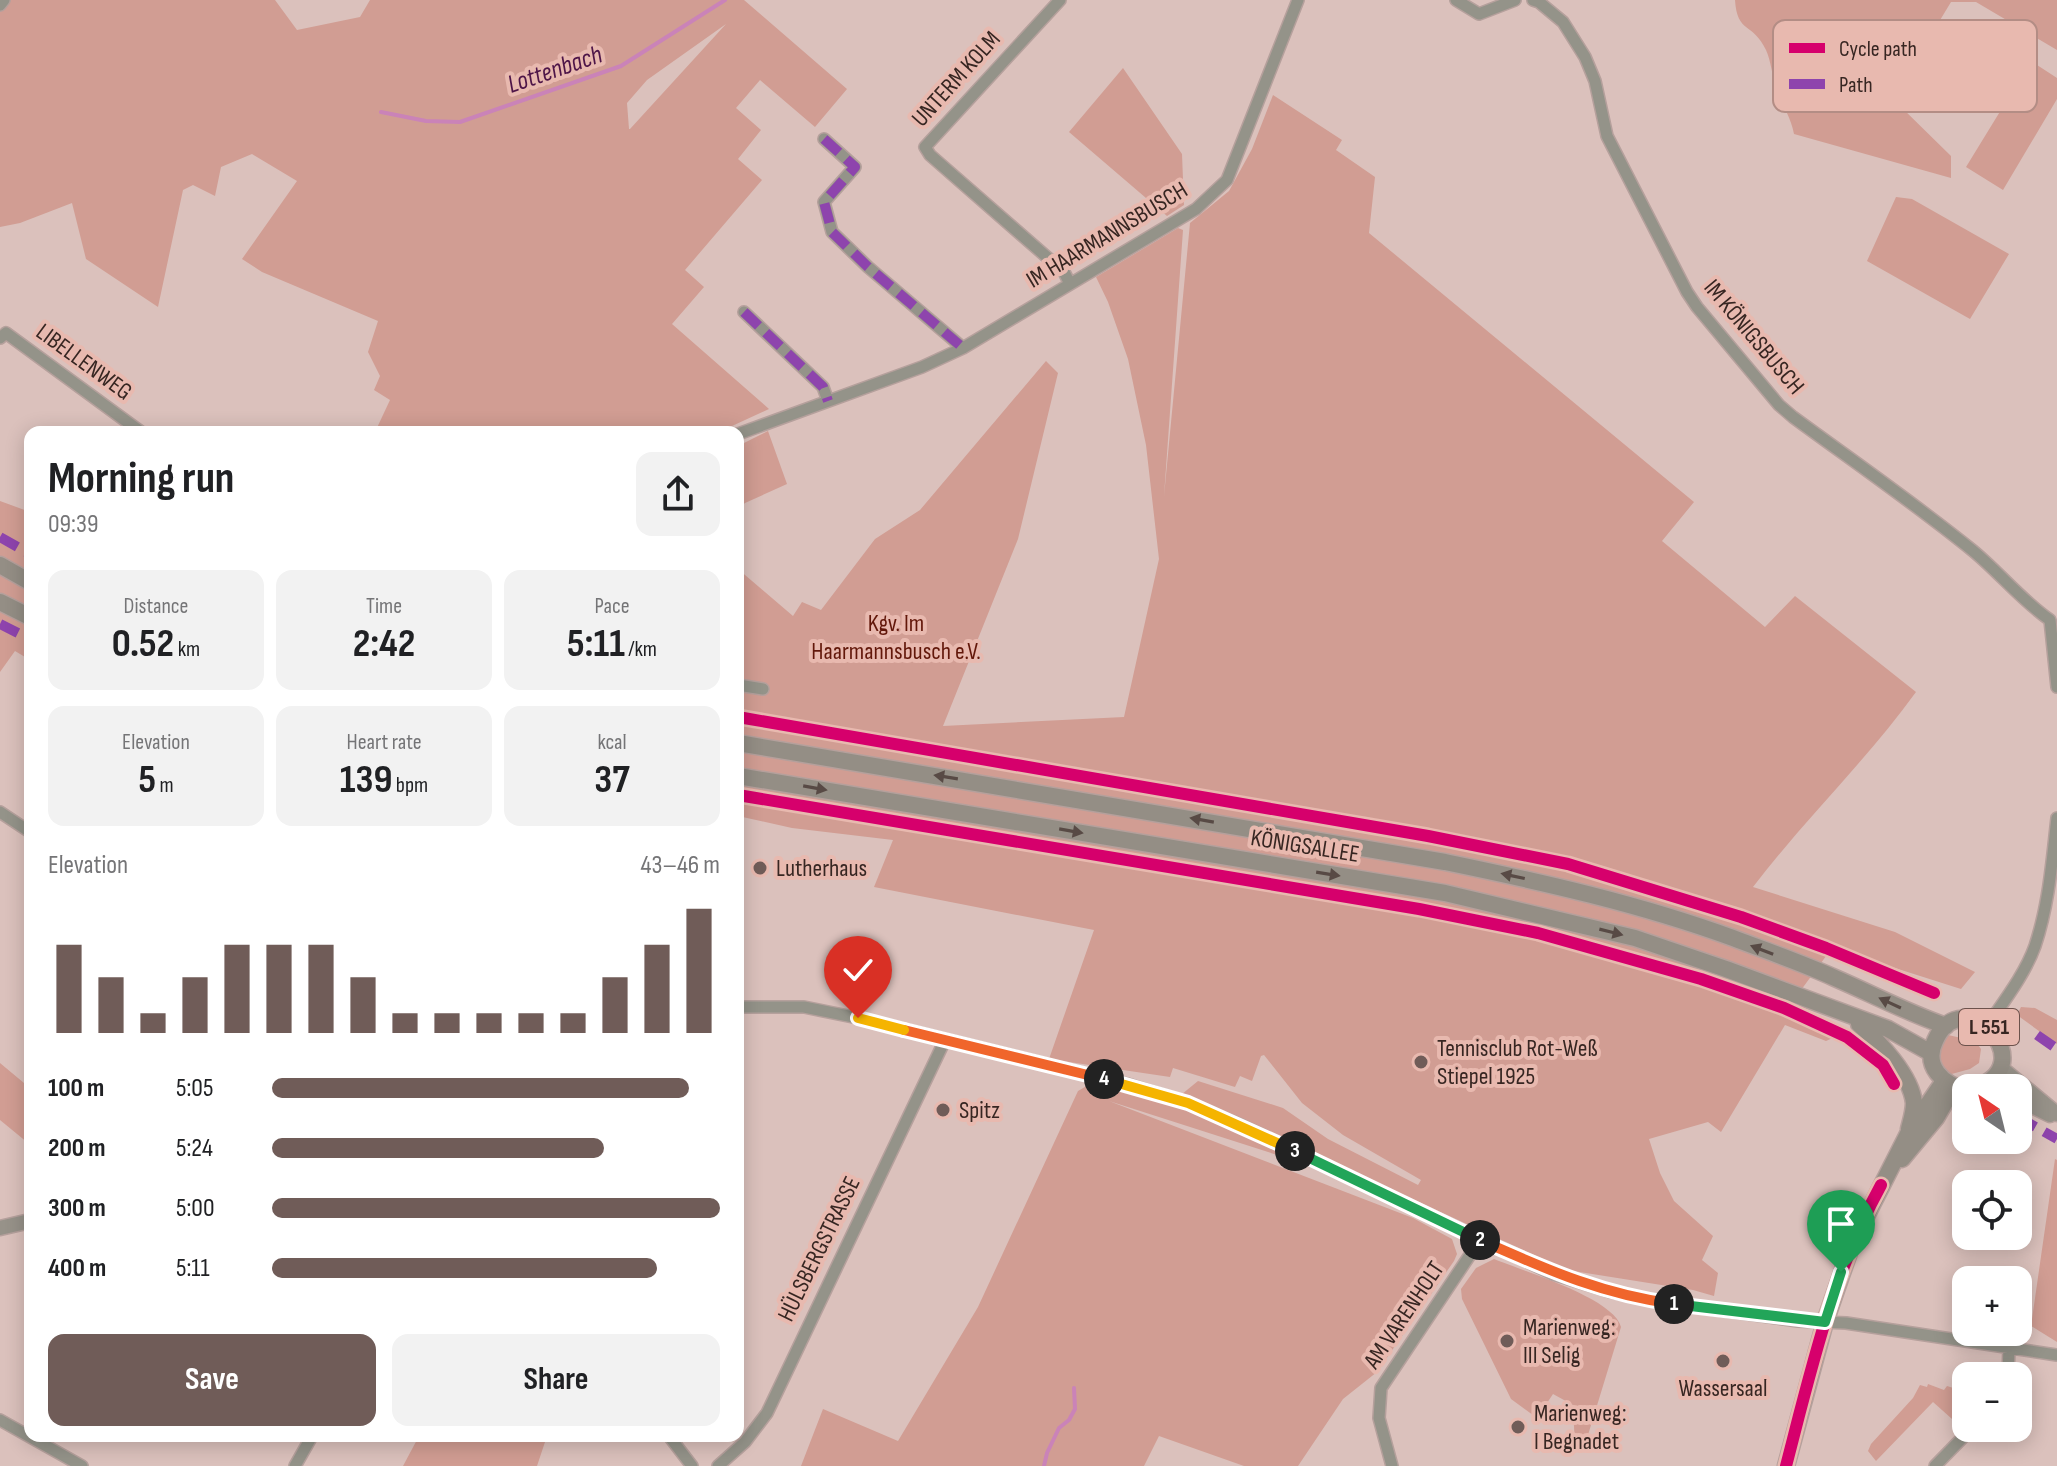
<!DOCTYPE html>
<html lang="en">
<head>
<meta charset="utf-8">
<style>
	body { margin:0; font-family:"Sofia Sans Condensed",sans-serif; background:#f2f2f2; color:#202124; height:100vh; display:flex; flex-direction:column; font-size:30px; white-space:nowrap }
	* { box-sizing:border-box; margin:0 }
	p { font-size:26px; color:#757577 }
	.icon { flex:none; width:44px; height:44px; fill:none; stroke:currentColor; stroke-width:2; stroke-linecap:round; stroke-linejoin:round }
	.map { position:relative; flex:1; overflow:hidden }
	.panel { position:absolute; left:24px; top:426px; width:720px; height:1016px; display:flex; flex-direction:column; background:#fff; border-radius:16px; box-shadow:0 4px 20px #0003 }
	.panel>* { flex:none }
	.needle { width:52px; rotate:325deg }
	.buttons { position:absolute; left:1952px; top:1074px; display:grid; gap:16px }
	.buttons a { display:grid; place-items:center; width:80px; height:80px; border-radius:16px; background:#fff; box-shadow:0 4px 20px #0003; font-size:40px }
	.pin { position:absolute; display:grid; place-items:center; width:68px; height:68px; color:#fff; margin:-82px -34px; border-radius:50% 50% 50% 0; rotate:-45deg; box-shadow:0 0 8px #0007 }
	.pin .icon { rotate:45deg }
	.km { position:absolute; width:40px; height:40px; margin:-20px; border-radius:50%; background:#222; color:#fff; font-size:22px; line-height:40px; text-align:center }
	.round { display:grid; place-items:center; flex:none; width:84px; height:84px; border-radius:16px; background:#f2f2f2 }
	.head { display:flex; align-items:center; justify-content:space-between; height:136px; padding:0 24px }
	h1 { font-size:44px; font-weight:700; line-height:60px }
	.figures { display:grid; grid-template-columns:repeat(3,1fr); gap:12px; height:136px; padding:8px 24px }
	.figures div { display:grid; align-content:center; border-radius:16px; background:#f2f2f2; text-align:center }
	.figures b { font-size:40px; font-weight:700 }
	.figures small { font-size:22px; font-weight:400 }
	.figures p { font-size:22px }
	.chart { height:224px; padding:16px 24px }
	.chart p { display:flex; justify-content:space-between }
	.chart svg { width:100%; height:144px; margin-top:8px; stroke:#705c58; stroke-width:6 }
	.primary-button { display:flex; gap:16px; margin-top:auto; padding:16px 24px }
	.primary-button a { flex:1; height:92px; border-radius:16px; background:#705c58; color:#fff; font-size:32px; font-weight:700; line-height:92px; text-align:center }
	.primary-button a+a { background:#f2f2f2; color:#202124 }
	ul { padding:0 24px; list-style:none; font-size:26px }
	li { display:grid; grid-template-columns:128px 96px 1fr; align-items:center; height:60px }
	li i { height:20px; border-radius:10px; background:#705c58 }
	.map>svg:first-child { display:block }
</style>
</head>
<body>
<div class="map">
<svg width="2057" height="1466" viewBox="0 0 2057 1466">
	<rect width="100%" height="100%" fill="#dbc1bc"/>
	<!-- green -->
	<path fill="#d19d93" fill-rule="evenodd" d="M 0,0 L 275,0 L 297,30 L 360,17 L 370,0 L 744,0 L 847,89 L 815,127 L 760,80 L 736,108 L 761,130 L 738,159 L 762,180 L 685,270 L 704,287 L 672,324 L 769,409 L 719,432 L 375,432 L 390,400 L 374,390 L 380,376 L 368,352 L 378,321 L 262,272 L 242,259 L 297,181 L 252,154 L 221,167 L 215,196 L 193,185 L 183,190 L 158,307 L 86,259 L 72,203 L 20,223 L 0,227 ZM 726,24 L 630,129 L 629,129 L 627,103 L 647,80 Z
		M 1735,0 L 2057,0 L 2057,50 L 1976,2 L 1951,2 L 1899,88 L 1898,104 L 1951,156 L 1951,178 L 1794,134 C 1791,117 1781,103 1776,87 C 1772,75 1771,61 1766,50 C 1753,22 1737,34 1735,0 Z
		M 2031,61 L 2057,78 L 2057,99 L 2003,190 L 1966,167 Z
		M 1123,68 L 1182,154 L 1184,205 L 1167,216 L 1069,132 Z
		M 1273,95 L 1342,140 L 1336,150 L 1375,177 L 1369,233 L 1694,502 L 1662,541 L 1765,627 L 1795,596 L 1916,692 C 1866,761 1804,820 1753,887 L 1895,932 L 1975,972 L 1961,989 L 1832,948 L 1787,1009 L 1835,1037 L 1826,1041 L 1785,1025 L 1721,1132 L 1708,1122 L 1649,1139 L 1660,1173 L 1674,1201 L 1713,1236 L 1702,1260 L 1718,1273 L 1714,1296 L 1693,1290 L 1567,1270 L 1408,1197 L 1109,1101 L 1413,1218 L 1452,1239 L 1457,1254 L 1454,1261 L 1377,1372 L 1343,1399 L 1298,1466 L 1244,1466 L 1159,1436 L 1144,1466 L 801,1466 L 823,1409 L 898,1441 L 978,1307 L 1078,1091 L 1090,1084 L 1171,1103 L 1198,1081 L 1283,1108 L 1328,1139 L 1418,1185 L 1421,1180 L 1343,1135 L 1302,1103 L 1264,1055 L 1261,1056 L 1252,1081 L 1240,1076 L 1235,1087 L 1173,1068 L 1170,1077 L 1049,1059 L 1094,930 L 874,887 L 893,840 L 792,828 L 738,816 L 738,569 L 793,616 L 802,602 L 821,610 L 875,539 L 920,510 L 1046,361 L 1058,373 L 1018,539 L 943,726 L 1124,717 L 1159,559 L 1146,445 L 1128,359 L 1108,302 L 1096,277 L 1178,228 L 1183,230 L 1164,496 L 1190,223 L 1229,191 L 1252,149 Z
		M 1896,197 L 1912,199 L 2009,254 L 1970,319 L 1867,261 Z
		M 768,431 L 787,484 L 745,503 L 738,509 L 738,446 Z
		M 0,501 L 30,512 L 30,660 L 15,651 L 0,672 Z
		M 2021,1007 L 2035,1008 L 2057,1020 L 2057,1044 L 2017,1015 Z
		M 1948,1035 L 1975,1041 L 1981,1049 L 1979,1063 L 1970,1069 L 1948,1075 C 1938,1061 1938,1049 1948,1035 Z
		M 0,1063 L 30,1088 L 30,1149 L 28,1143 L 0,1120 Z
		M 2055,1159 L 2057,1160 L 2057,1342 L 2031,1326 Z
		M 1494,1259 C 1523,1271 1614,1298 1621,1327 L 1584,1448 L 1575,1448 L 1573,1405 L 1553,1394 L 1537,1418 L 1511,1399 L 1462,1299 L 1461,1289 L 1476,1268 Z
		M 1928,1384 L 1944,1390 L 1947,1386 L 1966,1392 L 1966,1422 L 1961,1427 L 1933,1402 L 1876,1461 L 1868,1451 L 1871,1444 L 1913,1398 L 1920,1385 L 1927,1387 Z
		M 419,1436 L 547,1436 L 537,1466 L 403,1466 Z"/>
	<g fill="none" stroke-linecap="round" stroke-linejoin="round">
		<!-- stream -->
		<path stroke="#ca83b8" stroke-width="4" d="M 381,112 L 426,121 L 460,122 L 621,66 L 725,0
			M 1044,1466 L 1047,1453 L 1059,1428 L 1069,1420 L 1075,1409 L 1074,1388"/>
		<!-- street casing -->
		<g stroke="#b5a09c" stroke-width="14">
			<path id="street" d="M 1060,0 L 925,147 L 930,155 L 1064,272 L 1070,284
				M 1456,0 L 1479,14 L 1515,0
				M 1533,0 L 1539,2 L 1563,22 L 1585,57 L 1595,81 L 1607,136 L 1687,292 L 1697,307 L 1779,405 L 1793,417 C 1853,461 1914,503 1972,550 C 1999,572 2021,600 2050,620 L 2057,687
				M 0,5 L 4,0
				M 824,139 L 855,167 L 824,202 L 832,232 L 868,267 L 963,348
				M 744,312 L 823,387 L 828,401
				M 0,338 L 6,333 L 141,432
				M 738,434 L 922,367 L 963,348 L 1196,209 L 1227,180 L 1298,0
				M 738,685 L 763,689
				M 0,812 L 30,832
				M 738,1007 L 804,1007 L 858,1018 L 1127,1084 L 1188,1103 L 1243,1126 L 1553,1274 L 1611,1292 L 1668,1303 L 1798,1321 L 1846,1323 L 2057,1355
				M 1987,1026 C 2004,1001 2025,974 2035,946 C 2049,904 2052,861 2057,818
				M 2008,1376 L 2009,1347
				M 0,1420 L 82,1466
				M 669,1436 L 692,1466
				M 295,1466 L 312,1436
				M 718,1466 L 745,1442 L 767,1413 L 945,1040
				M 1392,1466 L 1379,1418 L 1381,1388 L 1480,1240
				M 1935,1466 L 1972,1428"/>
		</g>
		<!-- secondary casing -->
		<g stroke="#b5a09c" stroke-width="17">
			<path id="secondary" d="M 2000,1067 L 2057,1114
				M 2018,1099 L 2050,1115
				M 0,1228 L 30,1221"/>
		</g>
		<!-- primary casing -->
		<g stroke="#b5a09c" stroke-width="19">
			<path id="primary" d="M 0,565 L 30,582
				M 0,602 L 30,617
				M 738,743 L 1445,862 C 1542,882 1640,904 1733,938 C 1767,951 1802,963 1835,978 C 1872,994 1908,1013 1946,1026
				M 738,776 L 1445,893 L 1635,938 L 1726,969 L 1888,1029 L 1931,1053
				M 1859,1024 C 1879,1042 1911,1075 1914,1103 C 1914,1112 1911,1121 1909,1129
				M 1966,1090 C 1943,1085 1923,1066 1935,1041 C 1962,978 2046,1066 1974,1088
				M 1902,1159 L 1936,1118 L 1954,1087
				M 1786,1466 L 1825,1322 L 1852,1244 L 1909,1132 L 1944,1081"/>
		</g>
		<!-- street -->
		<use href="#street" stroke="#949389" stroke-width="11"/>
		<!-- secondary -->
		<use href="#secondary" stroke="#979289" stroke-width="14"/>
		<!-- primary -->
		<use href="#primary" stroke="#948e85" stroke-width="16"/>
		<!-- quiet -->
		<path stroke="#8e44ad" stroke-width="10" stroke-dasharray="20 10" stroke-linecap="butt" d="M 824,139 L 855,167 L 824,202 L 832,232 L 868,267 L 963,348
			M 744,312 L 823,387 L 828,401
			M 0,537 L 30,554
			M 0,624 L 30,639
			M 2037,1035 L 2057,1049
			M 2018,1117 L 2057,1139"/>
		<!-- cycleway casing -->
		<g stroke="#e8b9af" stroke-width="17">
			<path id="cycleway" d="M 738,717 L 1428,836 L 1568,864 L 1741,917 L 1826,948 L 1934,993
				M 738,795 L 1419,909 L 1538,933 L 1701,979 L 1784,1008 L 1847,1037 L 1883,1065 L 1894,1084
				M 1786,1466 C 1811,1370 1833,1272 1881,1185"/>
		</g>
		<!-- cycleway -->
		<use href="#cycleway" stroke="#d6006c" stroke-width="12"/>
	</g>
	<!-- one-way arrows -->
	<defs><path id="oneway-solid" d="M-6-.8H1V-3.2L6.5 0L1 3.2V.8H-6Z" transform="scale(2)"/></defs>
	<g fill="#584a45">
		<use href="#oneway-solid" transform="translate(946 777) rotate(-171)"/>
		<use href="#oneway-solid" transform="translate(815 788) rotate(10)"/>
		<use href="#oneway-solid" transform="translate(1202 820) rotate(-170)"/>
		<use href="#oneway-solid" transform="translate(1071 831) rotate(10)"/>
		<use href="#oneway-solid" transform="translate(1328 874) rotate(9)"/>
		<use href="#oneway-solid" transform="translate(1513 876) rotate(-168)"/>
		<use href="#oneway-solid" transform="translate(1611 932) rotate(14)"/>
		<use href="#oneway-solid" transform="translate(1762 950) rotate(-159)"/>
		<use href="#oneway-solid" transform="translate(1890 1003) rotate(-155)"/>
	</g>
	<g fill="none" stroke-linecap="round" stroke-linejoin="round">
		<!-- split-1 casing -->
		<g stroke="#fff" stroke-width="16">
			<path id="split-1" d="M 1674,1304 L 1825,1322 L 1841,1272"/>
		</g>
		<!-- split-2 casing -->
		<g stroke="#fff" stroke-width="16">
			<path id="split-2" d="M 1480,1240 C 1546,1269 1600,1294 1674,1304"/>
		</g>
		<!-- split-3 casing -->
		<g stroke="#fff" stroke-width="16">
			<path id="split-3" d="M 1295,1151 L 1480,1240"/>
		</g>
		<!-- split-4 casing -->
		<g stroke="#fff" stroke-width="16">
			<path id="split-4" d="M 1104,1079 L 1188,1103 L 1295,1151"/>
		</g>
		<!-- split-5 casing -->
		<g stroke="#fff" stroke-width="16">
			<path id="split-5" d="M 904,1030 L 1104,1079"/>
		</g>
		<!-- split-6 casing -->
		<g stroke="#fff" stroke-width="16">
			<path id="split-6" d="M 858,1018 L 904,1030"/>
		</g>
		<!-- split-1 -->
		<use href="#split-1" stroke="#22a559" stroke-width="10"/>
		<!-- split-2 -->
		<use href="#split-2" stroke="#f0652b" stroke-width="10"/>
		<!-- split-3 -->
		<use href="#split-3" stroke="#22a559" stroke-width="10"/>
		<!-- split-4 -->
		<use href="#split-4" stroke="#f5b400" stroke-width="10"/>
		<!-- split-5 -->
		<use href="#split-5" stroke="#f0652b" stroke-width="10"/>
		<!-- split-6 -->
		<use href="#split-6" stroke="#f5b400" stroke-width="10"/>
	</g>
	<!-- markers -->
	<g fill="#705c58" stroke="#e8b9af" stroke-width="3">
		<circle cx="760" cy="868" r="8"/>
		<circle cx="1421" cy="1062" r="8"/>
		<circle cx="943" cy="1110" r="8"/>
		<circle cx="1507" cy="1341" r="8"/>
		<circle cx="1723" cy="1361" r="8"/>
		<circle cx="1518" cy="1427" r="8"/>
	</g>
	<g text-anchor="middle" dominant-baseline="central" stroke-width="8" stroke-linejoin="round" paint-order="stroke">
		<!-- shield labels -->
		<rect fill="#e8b9af" stroke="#6c524c" stroke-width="2" x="1959" y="1009" width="60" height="36" rx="6"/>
		<g font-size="22" font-weight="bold" fill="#372622">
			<text x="1989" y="1027">L 551</text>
		</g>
		<!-- street labels -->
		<g font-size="24" fill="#372622" stroke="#e8b9af">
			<text transform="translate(956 79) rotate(-48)">UNTERM KOLM</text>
			<text transform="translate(1107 235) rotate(-31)">IM HAARMANNSBUSCH</text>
			<text transform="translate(1754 337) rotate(50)">IM KÖNIGSBUSCH</text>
			<text transform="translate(84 362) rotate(36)">LIBELLENWEG</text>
			<text transform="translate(1305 846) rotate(9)">KÖNIGSALLEE</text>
			<text transform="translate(819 1249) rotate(-64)">HÜLSBERGSTRASSE</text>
			<text transform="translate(1404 1315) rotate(-56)">AM VARENHOLT</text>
		</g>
		<!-- park labels -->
		<g font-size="24" fill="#62170a" stroke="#e8b9af">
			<text x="896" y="623">Kgv. Im<tspan x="896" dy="28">Haarmannsbusch e.V.</tspan></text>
		</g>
		<!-- poi labels -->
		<g font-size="24" fill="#372622" stroke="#e8b9af" text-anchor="start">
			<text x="776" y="868">Lutherhaus</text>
			<text x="1437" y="1048">Tennisclub Rot-Weß<tspan x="1437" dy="28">Stiepel 1925</tspan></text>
			<text x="959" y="1110">Spitz</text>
			<text x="1523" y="1327">Marienweg:<tspan x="1523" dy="28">III Selig</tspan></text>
			<text x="1723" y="1388" text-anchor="middle">Wassersaal</text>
			<text x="1534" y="1413">Marienweg:<tspan x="1534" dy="28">I Begnadet</tspan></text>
		</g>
		<!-- water labels -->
		<g font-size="26" font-style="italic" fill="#4e1548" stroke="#e8b9af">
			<text transform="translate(555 70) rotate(-19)">Lottenbach</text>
		</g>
	</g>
	<!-- legend -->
	<rect x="1773" y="20" width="264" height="92" rx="12" fill="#e8b9af" stroke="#b38d85" stroke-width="2"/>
	<rect x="1789" y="43" width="36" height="10" fill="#d6006c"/>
	<rect x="1789" y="79" width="36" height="10" fill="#8e44ad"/>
	<g font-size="22" fill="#372622">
		<text x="1839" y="56">Cycle path</text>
		<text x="1839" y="92">Path</text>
	</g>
</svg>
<div class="buttons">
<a><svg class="needle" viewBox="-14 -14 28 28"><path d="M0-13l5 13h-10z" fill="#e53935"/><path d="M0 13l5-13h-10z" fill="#757577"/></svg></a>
<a><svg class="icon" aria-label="locate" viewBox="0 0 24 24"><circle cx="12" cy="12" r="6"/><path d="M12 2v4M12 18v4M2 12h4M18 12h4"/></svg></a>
<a>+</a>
<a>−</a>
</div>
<div class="pin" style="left:1841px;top:1272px;background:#1e9e55"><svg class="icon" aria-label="arrive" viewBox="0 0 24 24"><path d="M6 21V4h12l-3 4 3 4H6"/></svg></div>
<div class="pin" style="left:858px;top:1018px;background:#d93025"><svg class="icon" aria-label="check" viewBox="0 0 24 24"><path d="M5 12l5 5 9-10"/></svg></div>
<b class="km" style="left:1674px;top:1304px">1</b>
<b class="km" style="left:1480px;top:1240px">2</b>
<b class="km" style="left:1295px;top:1151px">3</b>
<b class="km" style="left:1104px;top:1079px">4</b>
<section class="panel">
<div class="head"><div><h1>Morning run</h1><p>09:39</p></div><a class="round"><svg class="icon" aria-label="share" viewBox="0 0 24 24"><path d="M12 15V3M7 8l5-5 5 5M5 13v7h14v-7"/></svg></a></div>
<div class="figures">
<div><p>Distance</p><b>0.52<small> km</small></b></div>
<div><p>Time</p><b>2:42</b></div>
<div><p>Pace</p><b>5:11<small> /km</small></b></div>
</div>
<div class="figures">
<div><p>Elevation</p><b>5<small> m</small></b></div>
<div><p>Heart rate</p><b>139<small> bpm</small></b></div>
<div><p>kcal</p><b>37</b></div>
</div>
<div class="chart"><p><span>Elevation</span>43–46 m</p>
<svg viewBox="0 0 160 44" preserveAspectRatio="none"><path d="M5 44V17M15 44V27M25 44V38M35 44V27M45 44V17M55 44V17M65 44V17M75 44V27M85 44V38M95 44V38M105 44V38M115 44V38M125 44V38M135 44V27M145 44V17M155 44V6"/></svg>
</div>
<ul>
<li><b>100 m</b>5:05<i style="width:93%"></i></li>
<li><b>200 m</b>5:24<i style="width:74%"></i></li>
<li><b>300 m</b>5:00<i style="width:100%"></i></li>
<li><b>400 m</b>5:11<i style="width:86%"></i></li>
</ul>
<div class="primary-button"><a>Save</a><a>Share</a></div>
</section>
</div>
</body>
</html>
